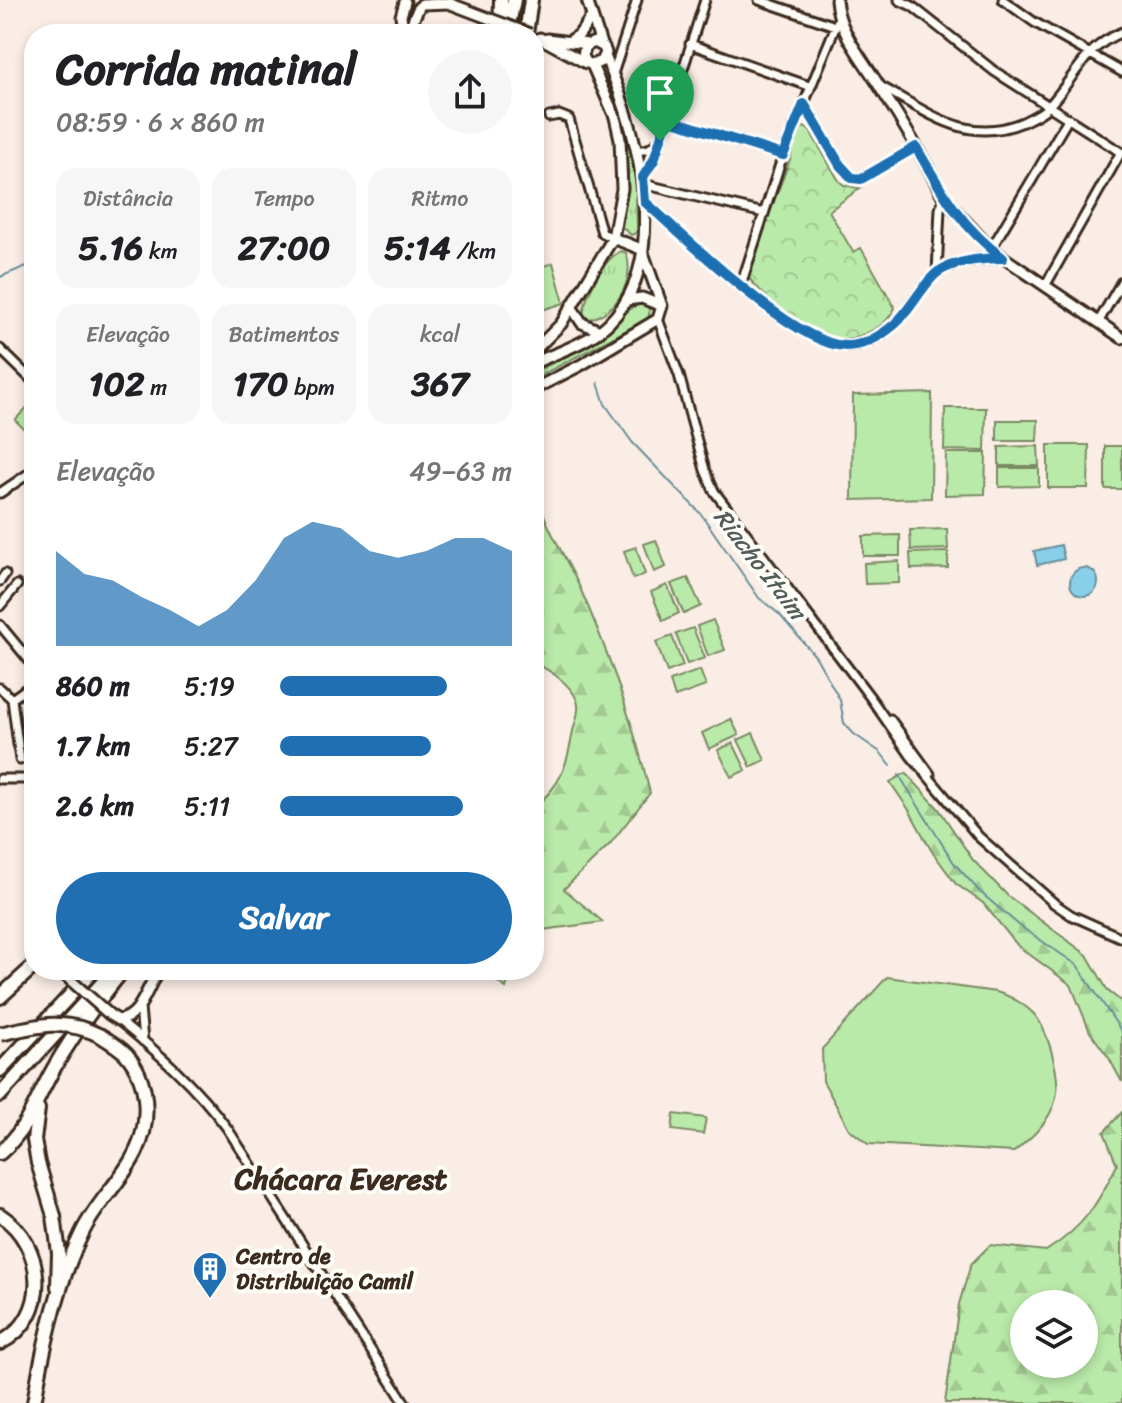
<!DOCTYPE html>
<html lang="pt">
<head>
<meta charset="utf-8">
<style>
	body { margin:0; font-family:Sriracha,sans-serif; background:#f6f6f6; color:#202124; height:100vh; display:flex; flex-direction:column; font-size:30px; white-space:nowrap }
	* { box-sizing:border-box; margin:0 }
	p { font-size:26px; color:#757577 }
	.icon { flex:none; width:44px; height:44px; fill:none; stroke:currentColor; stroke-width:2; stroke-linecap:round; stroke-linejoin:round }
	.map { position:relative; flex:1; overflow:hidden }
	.side { position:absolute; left:24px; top:24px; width:520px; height:956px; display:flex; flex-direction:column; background:#fff; border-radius:32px; box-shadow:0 4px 12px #0003 }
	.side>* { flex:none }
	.tools { position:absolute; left:1010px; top:1290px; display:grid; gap:16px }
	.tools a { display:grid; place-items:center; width:88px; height:88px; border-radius:50%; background:#fff; box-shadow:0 4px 12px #0003; font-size:40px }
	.pin { position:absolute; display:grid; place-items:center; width:68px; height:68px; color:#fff; margin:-82px -34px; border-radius:50% 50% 50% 0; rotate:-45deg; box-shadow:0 0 8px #0007 }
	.pin .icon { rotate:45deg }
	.round { display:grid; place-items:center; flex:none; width:84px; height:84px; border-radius:42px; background:#f6f6f6 }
	.summary { display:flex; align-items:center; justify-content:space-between; height:136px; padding:0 32px }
	h1 { font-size:44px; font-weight:700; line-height:60px }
	.metrics { display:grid; grid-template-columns:repeat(3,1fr); gap:12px; height:136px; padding:8px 32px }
	.metrics div { display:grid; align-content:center; border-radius:20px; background:#f6f6f6; text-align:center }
	.metrics b { font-size:34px; font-weight:700 }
	.metrics small { font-size:22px; font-weight:400 }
	.metrics p { font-size:22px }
	.chart { height:224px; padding:16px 32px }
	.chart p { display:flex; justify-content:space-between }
	.chart svg { width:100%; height:144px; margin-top:8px; fill:#1f6fb2; opacity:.7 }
	.action { display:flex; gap:16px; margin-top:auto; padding:16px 32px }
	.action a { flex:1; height:92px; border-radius:48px; background:#1f6fb2; color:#fff; font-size:32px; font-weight:700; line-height:92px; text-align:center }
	ul { padding:0 32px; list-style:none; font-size:26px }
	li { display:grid; grid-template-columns:128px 96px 1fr; align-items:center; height:60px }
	li i { height:20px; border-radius:10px; background:#1f6fb2 }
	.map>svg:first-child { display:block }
</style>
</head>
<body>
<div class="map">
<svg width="1122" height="1403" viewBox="0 0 1122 1403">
	<defs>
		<pattern id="grass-tufts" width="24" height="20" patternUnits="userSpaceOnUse" patternTransform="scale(2)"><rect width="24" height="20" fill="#baeaa9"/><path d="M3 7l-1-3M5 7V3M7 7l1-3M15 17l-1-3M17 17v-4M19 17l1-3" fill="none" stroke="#a1c991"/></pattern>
		<pattern id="forest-firs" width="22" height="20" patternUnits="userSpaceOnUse" patternTransform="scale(2)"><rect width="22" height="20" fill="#baeaa9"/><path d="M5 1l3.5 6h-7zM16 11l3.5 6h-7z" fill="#a1c991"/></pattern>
		<pattern id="park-crowns" width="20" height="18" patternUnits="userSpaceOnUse" patternTransform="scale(2)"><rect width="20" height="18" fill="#baeaa9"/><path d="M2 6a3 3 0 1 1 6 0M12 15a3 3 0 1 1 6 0" fill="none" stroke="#a1c991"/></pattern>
	</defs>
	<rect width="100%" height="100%" fill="#f9ede5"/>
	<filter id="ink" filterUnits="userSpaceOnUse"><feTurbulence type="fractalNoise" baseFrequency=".0125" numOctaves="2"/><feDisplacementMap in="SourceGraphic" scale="16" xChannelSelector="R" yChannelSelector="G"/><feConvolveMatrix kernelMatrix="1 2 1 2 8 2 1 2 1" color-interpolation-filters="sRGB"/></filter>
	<g filter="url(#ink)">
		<!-- grass -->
		<path fill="url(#grass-tufts)" stroke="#7a8a64" stroke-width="2" d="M 620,114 C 637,145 636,193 637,229 L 636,233 L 631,235 L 622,227 L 628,187 L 625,139 Z
			M 621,251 L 626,253 C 636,279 616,314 589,319 L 583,314 C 586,294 603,259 621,251 Z
			M 643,304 L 650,310 L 648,319 L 534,379 L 534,372 C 557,360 583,351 604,336 C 618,326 625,306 643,304 Z"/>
		<!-- forest -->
		<path fill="url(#forest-firs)" stroke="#7a8a64" stroke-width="2" fill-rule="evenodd" d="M 534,489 L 537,491 C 543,525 566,556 580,588 C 609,653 633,723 650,793 L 610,844 L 564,889 L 603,922 L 534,931 L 534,807 C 562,785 567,765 573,731 C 575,723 579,713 578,706 C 577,688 549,669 534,663 Z
			M 906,773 L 939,809 L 973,860 L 1008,896 L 1087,955 L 1108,991 L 1122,1002 L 1122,1082 L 1109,1058 L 1090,1032 L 1071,985 L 1018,946 L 983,903 L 956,884 L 931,850 L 909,810 L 890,782 Z
			M 482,970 L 511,970 L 506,988 Z
			M 1122,1112 L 1122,1403 L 945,1403 L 959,1304 L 971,1264 L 990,1245 L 1046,1251 C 1084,1227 1097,1205 1117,1165 L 1104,1132 ZM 1084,1304 L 1084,1364 L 1024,1364 L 1024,1304 Z"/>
		<!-- park -->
		<path fill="url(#park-crowns)" stroke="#7a8a64" stroke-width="2" d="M 804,127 L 810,131 L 839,181 L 844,185 L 860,188 L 829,211 L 853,252 L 861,248 L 895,308 C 887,323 878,329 862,335 C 814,354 775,307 746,275 L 791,157 L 793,134 Z"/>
		<!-- garden -->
		<path fill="#baeaa9" stroke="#7a8a64" stroke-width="2" d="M 553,263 L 564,303 L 542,310 L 534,282 L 534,269 Z
			M 932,393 L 931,498 L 852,500 L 853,395 Z
			M 34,400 L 34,426 L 27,432 L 15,420 Z
			M 945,408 L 986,408 L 985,451 L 944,450 Z
			M 997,420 L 1038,420 L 1037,441 L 997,441 Z
			M 1048,445 L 1089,445 L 1088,488 L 1048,488 Z
			M 1038,446 L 1039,466 L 999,466 L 999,447 Z
			M 1105,446 L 1122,446 L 1122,489 L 1105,489 Z
			M 946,453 L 986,453 L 985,494 L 945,495 Z
			M 999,468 L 1039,468 L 1039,486 L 999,487 Z
			M 947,529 L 948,549 L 911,550 L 910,530 Z
			M 900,535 L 900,556 L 863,556 L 863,536 Z
			M 656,540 L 666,567 L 654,572 L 644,544 Z
			M 636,547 L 645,574 L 633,579 L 624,551 Z
			M 948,552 L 948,568 L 911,569 L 910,553 Z
			M 899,561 L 899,583 L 865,584 L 864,563 Z
			M 688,578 L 701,606 L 684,614 L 671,584 Z
			M 667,585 L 679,613 L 663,621 L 651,592 Z
			M 713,620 L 725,650 L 708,656 L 697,626 Z
			M 693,628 L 705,658 L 687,664 L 676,634 Z
			M 672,636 L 683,666 L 667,672 L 656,642 Z
			M 700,670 L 706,686 L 675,697 L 670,681 Z
			M 731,719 L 739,735 L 709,749 L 702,733 Z
			M 753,733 L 765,760 L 751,767 L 738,740 Z
			M 733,743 L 746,770 L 731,777 L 718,750 Z
			M 887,977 L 996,992 C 1011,996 1023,1003 1034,1014 C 1048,1030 1061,1077 1056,1098 C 1050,1122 1032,1137 1014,1152 L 868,1144 L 849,1129 L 823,1081 L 822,1049 Z
			M 674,1114 L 706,1118 L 703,1134 L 672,1130 Z"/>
		<!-- water -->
		<path fill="#88d0ea" stroke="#698e98" stroke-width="2" d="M 1061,545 L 1064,559 L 1037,565 L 1034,551 Z
			M1070 582a14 14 0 1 1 28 0a14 14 0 1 1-28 0Z"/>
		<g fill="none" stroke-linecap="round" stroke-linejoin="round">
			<!-- stream -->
			<path stroke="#698e98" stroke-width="2" d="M 0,277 L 34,263
				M 598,383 L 605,404 L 632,442 L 701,514 L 759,598 L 779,614 L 816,657 L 840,700 L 844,723 L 854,734 L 880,752 L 891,766
				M 899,775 L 954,863 L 980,892 L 1020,926 L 1077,965 L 1122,1032"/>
			<!-- minor casing -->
			<g stroke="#3b2a1e" stroke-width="13">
				<path id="minor" d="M 759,0 L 835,26
					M 899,0 L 912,6 L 994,71 L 1122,153
					M 1003,0 L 1034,22 L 1122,72
					M 690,44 L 809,86
					M 613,74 L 637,0
					M 880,86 C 928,112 967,146 1023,122 C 1031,118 1043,113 1049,106 C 1075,78 1083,48 1122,32
					M 804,104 L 840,165 L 852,178 L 861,179 L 916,147
					M 549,117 L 559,115 L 569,119 L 602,233 L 613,238
					M 667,119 L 783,155
					M 636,151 L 649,149 L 658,142
					M 643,177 L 654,160 L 705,0
					M 643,184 L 764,213
					M 645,202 C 685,237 796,346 846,346 C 865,346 881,336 895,324 C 911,310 922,283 938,272 C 956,260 983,260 1003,258
					M 991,249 L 1068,119
					M 937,273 L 940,209 L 944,198
					M 741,285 L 783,155 L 839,18
					M 1045,286 L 1121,152
					M 658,319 L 679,375 L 705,470 L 714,491 L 870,697 L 911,756 L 979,837 L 1055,904 L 1071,915 L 1122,938
					M 1099,321 L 1122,281
					M 0,349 L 34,382
					M 0,493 L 34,470
					M 0,581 L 5,574
					M 0,606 L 17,585
					M 0,625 L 29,660 L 34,671
					M 0,688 L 12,699 L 20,760
					M 12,699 L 34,683
					M 890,719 L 930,774
					M 0,779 L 30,779 L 34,782
					M 140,1007 L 143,1041
					M 118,1020 C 159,1053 196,1086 227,1128 L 405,1403"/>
			</g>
			<!-- secondary casing -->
			<g stroke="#3b2a1e" stroke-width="15">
				<path id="secondary" d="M 587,0 L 601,44
					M 836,0 C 839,34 864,60 881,89 C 904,124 925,161 944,198 L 991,249 L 1122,338
					M 422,4 L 449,3
					M 404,34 L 401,16 L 405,2
					M 407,34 L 419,7
					M 540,38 L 586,63
					M 547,39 L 587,44
					M 568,42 L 579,35 L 590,19
					M 613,238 L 641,249
					M 627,300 L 642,298 L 662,306
					M 572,308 L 582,323 L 600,331
					M 534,351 L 561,324 L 613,238 L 622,189 L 620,139 L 615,117 L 592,65 L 586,62 L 583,56 L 585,46 L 595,42 L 604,47 L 606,53 L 602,61 L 592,65
					M 534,363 C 556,353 581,345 600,331 C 677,269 638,132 605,56
					M 534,389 L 581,365 L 658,319 L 662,306 L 642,250
					M 110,1015 L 118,1020 C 142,1018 146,987 159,970"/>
			</g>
			<!-- motorway casing -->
			<g stroke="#3b2a1e" stroke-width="18">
				<path id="motorway" d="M 500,34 L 501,0
					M 507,34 L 514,0
					M 526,34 L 531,0
					M 0,997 L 34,966
					M 0,1070 L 94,970
					M 0,1095 L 106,979
					M 38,1109 L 34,1140 L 38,1163 L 54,1216 L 59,1253 L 58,1287
					M 0,1153 C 28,1129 36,1099 54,1068 C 74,1033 97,1002 123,970
					M 0,1215 C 45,1244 52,1317 0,1343
					M 34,1403 C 43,1347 57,1284 82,1233 C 96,1203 122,1181 136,1152 C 151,1121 149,1080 126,1054 C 119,1047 109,1041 101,1036"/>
			</g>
			<!-- minor -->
			<use href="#minor" stroke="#fdfcf7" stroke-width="7"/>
			<!-- secondary -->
			<use href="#secondary" stroke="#fdfcf7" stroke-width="9"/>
			<!-- motorway -->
			<use href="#motorway" stroke="#fdfcf7" stroke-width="12"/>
			<!-- secondary-bridge casing -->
			<g stroke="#3b2a1e" stroke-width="15" stroke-linecap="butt">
				<path id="secondary-bridge" d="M 451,4 L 530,34
					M 59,970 L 110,1015"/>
			</g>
			<!-- motorway-bridge casing -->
			<g stroke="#3b2a1e" stroke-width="18" stroke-linecap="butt">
				<path id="motorway-bridge" d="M 0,1034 C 38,1025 65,1018 101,1036"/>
			</g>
			<!-- secondary-bridge -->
			<use href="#secondary-bridge" stroke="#fdfcf7" stroke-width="9"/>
			<!-- motorway-bridge -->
			<use href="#motorway-bridge" stroke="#fdfcf7" stroke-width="12"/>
		</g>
	</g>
	<g fill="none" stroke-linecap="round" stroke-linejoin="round" filter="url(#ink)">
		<!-- route casing -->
		<g stroke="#fff" stroke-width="16">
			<path id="route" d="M 804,104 L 840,165 L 852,178 L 861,179 L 916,147 C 942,192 960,226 1003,258 C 983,259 955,260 938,272 C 924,282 910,311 895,324 C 881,336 865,346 846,346 C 796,346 685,237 645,202 L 643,177 L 654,160 L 667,119 L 783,155 Z"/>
		</g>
		<!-- route -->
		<use href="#route" stroke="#1f6fb2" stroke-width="10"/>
	</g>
	<!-- icons -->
	<defs>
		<g id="building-pin" transform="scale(1.8)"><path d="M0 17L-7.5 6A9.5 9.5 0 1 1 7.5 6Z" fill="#1f6fb2" stroke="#fdfcf7"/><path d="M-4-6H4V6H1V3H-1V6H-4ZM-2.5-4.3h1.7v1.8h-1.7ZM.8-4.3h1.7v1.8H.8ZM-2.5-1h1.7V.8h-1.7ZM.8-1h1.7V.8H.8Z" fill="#fff"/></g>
	</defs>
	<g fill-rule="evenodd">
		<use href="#building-pin" x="210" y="1269"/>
	</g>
	<g text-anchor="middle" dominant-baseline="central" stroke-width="8" stroke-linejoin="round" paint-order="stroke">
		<!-- poi labels -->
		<g font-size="22" font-weight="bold" fill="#3b2a1e" stroke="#fdfcf7" text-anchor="start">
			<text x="236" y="1256">Centro de<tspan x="236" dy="25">Distribuição Camil</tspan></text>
		</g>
		<!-- water labels -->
		<g font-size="24" font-style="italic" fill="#525c5b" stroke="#fdfcf7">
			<text transform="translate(760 564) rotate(52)">Riacho Itaim</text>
		</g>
		<!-- district labels -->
		<g font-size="30" font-weight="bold" fill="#3b2a1e" stroke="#fdfcf7">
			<text x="341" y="1179">Chácara Everest</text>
		</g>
	</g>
</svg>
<div class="tools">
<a><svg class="icon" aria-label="layers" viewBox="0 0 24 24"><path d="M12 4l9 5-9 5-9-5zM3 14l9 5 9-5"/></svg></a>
</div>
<div class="pin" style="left:660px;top:141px;background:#1e9e55"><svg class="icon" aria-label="arrive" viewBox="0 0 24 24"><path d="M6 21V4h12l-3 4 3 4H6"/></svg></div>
<section class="side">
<div class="summary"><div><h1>Corrida matinal</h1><p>08:59 · 6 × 860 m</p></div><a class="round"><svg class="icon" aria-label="share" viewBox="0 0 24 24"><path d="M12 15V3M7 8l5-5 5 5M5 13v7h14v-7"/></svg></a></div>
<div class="metrics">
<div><p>Distância</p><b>5.16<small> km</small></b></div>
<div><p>Tempo</p><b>27:00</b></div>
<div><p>Ritmo</p><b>5:14<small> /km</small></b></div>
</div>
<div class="metrics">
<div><p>Elevação</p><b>102<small> m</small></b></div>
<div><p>Batimentos</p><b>170<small> bpm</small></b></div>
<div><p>kcal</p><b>367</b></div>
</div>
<div class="chart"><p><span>Elevação</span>49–63 m</p>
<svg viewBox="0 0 160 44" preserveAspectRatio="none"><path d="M0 44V15L10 22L20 24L30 29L40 33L50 38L60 33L70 24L80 11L90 6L100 8L110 15L120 17L130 15L140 11L150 11L160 15V44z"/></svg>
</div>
<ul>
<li><b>860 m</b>5:19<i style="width:72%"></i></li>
<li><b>1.7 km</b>5:27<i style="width:65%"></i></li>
<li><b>2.6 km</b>5:11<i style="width:79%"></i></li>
</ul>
<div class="action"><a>Salvar</a></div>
</section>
</div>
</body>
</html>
